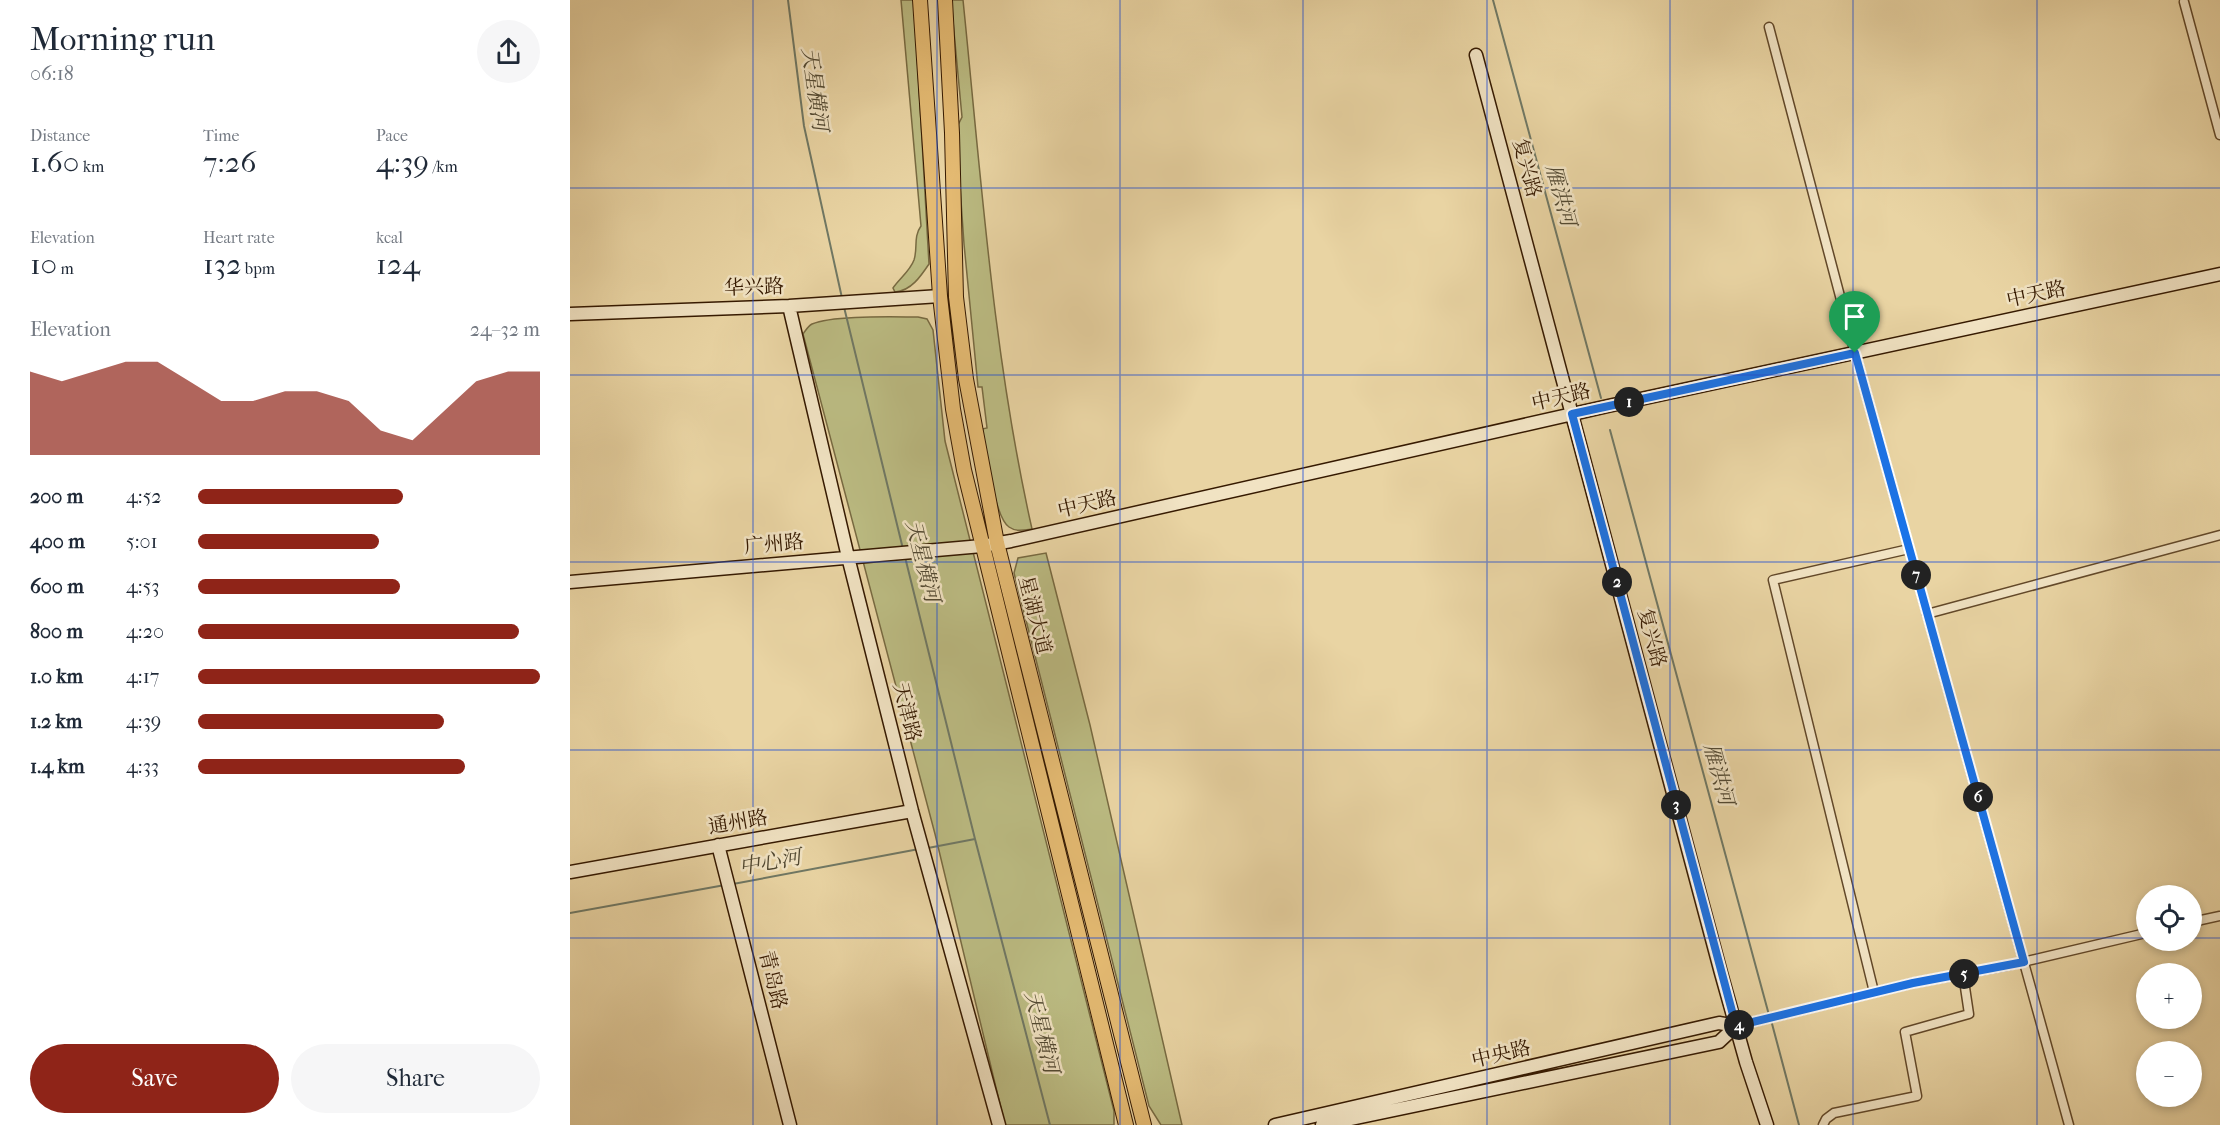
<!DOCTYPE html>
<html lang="en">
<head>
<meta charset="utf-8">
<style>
	body { margin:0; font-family:"IM FELL French Canon","Noto Serif SC",serif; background:#f6f6f7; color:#1f2937; height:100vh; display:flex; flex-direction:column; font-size:22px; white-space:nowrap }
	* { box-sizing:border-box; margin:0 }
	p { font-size:20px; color:#747a83 }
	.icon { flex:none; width:33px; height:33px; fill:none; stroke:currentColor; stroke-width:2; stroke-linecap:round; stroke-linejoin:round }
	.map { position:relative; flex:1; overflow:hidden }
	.sheet { display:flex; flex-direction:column; background:#fff; width:570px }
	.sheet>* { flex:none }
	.controls { position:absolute; left:1566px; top:885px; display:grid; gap:12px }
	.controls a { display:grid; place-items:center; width:66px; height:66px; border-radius:50%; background:#fff; box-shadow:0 3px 9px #0003; font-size:30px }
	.pin { position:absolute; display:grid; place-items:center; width:51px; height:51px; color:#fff; margin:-62px -26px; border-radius:50% 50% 50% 0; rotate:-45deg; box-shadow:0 0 6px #0007 }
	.pin .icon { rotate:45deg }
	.km { position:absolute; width:30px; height:30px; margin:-15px; border-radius:50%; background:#222; color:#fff; font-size:16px; line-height:30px; text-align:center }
	.round { display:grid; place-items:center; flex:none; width:63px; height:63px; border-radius:32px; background:#f6f6f7 }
	.summary { display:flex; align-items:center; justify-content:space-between; height:102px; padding:0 30px }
	h1 { font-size:33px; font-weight:600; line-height:45px }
	.metrics { display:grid; grid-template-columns:repeat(3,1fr); gap:9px; height:102px; padding:6px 30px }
	.metrics div { display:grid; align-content:center }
	.metrics b { font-size:30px; font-weight:600 }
	.metrics small { font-size:16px; font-weight:400 }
	.metrics p { font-size:16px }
	.chart { height:168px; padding:12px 30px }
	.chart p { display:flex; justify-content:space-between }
	.chart svg { width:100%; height:108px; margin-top:6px; fill:#8f2418; opacity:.7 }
	.action { display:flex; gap:12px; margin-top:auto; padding:12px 30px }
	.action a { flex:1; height:69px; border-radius:36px; background:#8f2418; color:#fff; font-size:24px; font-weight:600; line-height:69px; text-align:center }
	.action a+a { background:#f6f6f7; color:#1f2937 }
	ul { padding:0 30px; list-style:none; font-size:20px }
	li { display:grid; grid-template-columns:96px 72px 1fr; align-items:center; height:45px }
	li i { height:15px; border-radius:8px; background:#8f2418 }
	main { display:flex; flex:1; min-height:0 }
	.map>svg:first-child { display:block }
</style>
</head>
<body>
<main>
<section class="sheet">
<div class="summary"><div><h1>Morning run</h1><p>06:18</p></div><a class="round"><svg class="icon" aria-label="share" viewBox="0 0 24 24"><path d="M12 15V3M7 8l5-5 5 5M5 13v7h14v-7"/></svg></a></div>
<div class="metrics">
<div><p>Distance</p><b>1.60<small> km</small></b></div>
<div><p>Time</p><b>7:26</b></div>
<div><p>Pace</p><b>4:39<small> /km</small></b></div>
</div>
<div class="metrics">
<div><p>Elevation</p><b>10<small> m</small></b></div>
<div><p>Heart rate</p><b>132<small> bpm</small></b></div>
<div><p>kcal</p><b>124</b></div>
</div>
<div class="chart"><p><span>Elevation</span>24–32 m</p>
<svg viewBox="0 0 160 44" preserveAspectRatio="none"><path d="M0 44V10L10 14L20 10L30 6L40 6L50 14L60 22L70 22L80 18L90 18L100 22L110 34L120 38L130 26L140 14L150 10L160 10V44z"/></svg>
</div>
<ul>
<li><b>200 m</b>4:52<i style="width:60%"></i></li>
<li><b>400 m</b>5:01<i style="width:53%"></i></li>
<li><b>600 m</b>4:53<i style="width:59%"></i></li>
<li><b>800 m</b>4:20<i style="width:94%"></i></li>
<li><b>1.0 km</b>4:17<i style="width:100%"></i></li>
<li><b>1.2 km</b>4:39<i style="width:72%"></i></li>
<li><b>1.4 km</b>4:33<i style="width:78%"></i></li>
</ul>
<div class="action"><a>Save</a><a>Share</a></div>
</section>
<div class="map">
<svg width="1650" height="1125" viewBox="0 0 1650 1125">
	<rect width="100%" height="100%" fill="#e9d4a3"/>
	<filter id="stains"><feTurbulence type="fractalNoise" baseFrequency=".00333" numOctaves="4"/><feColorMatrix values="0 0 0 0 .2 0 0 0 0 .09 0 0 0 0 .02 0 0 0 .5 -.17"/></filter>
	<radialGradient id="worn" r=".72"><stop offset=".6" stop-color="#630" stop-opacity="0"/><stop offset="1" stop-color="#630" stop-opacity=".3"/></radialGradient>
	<!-- green -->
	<path fill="#bbbb82" stroke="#786a41" stroke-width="1.5" d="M 331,0 L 344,0 L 359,264 C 351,276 341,291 325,292 L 323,288 C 329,279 340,271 344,260 C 348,248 343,237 351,226 Z
		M 381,0 L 393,0 C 411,176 423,356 462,529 C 454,530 446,532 439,527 C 424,517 416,449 412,429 L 417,428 L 412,387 L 408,387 L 394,244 L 386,129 L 392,117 Z
		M 348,317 L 357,319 L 363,330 L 375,441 L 544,1111 L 544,1125 L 435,1125 L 365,834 L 233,334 C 236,330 238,326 242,324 C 263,315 323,317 348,317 Z
		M 476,553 L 520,725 L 612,1125 L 591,1125 L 579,1106 L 444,573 L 448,558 Z"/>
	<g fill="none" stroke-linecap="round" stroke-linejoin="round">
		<!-- stream -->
		<path stroke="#707864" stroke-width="2" d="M 218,0 L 234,126 L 272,298
			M 923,0 L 1031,398
			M 274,307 L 333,549
			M 1040,430 L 1199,1015
			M 335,557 L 405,839 L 480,1125
			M 358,848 L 405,839
			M 163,884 L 349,849
			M 0,913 L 155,885
			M 1201,1020 L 1229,1125"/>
		<!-- street casing -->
		<g stroke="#624829" stroke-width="11">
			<path id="street" d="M 1614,2 L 1650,135
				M 1199,27 L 1285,353 L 1499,1125
				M 1357,614 L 1650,535
				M 1622,922 L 1650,916
				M 1304,992 L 1203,580 L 1339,549
				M 1166,1026 L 1343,983 L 1440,965 L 1576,933
				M 1253,1125 L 1256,1119 L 1264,1113 L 1347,1096 L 1335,1032 L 1399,1014 L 1393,974"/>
		</g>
		<!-- secondary casing -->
		<g stroke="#351900" stroke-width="15">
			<path id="secondary" d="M 906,55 L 1151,973 L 1176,1062 L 1197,1125
				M 219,306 L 278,557 L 342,811 L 429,1125
				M 0,314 L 219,306 L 370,296
				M 0,582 L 412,546 L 441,541 L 1038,406 L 1650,274
				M 148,845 L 220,1125
				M 0,872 L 342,811
				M 705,1125 L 1149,1023 L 1166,1026
				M 752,1125 L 1149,1042 L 1166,1026"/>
		</g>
		<!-- primary casing -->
		<g stroke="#351900" stroke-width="16">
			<path id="primary" d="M 350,0 L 370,296 L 383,409 L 394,470 L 556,1125
				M 375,0 L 382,133 L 386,297 L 396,379 L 427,543 L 574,1125"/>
		</g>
		<!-- street -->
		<use href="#street" stroke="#f1e3c3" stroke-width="8"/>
		<!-- secondary -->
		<use href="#secondary" stroke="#f1e3c3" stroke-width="12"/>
		<!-- primary -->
		<use href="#primary" stroke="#e4ba72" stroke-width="14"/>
	</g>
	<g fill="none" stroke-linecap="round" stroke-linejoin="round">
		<!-- route casing -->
		<g stroke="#fff" stroke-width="12">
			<path id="route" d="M 1285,353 L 1454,962 L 1343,983 L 1166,1026 L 1002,414 Z"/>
		</g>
		<!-- route -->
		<use href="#route" stroke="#1a73e8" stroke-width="8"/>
	</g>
	<!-- grid -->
	<path fill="none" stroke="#1d4ed8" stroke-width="1.5" stroke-opacity="0.55" d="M 183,0 L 183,1125M 367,0 L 367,1125M 550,0 L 550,1125M 733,0 L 733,1125M 917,0 L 917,1125M 1100,0 L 1100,1125M 1283,0 L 1283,1125M 1467,0 L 1467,1125M 0,188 L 1650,188M 0,375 L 1650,375M 0,562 L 1650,562M 0,750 L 1650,750M 0,938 L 1576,938M 1622,938 L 1650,938"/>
	<g text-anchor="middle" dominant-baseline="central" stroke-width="5" stroke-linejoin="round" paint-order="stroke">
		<!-- street labels -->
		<g font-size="20" fill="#351900" stroke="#f1e3c3">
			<text transform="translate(957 168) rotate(75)">复兴路</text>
			<text transform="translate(184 287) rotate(-2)">华兴路</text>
			<text transform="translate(1466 294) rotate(-12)">中天路</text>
			<text transform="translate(991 397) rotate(-13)">中天路</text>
			<text transform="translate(517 504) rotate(-13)">中天路</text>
			<text transform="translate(204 544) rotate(-5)">广州路</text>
			<text transform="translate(465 615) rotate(76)">星湖大道</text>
			<text transform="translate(1082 638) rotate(75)">复兴路</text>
			<text transform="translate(337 712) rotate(76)">天津路</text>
			<text transform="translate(168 822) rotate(-10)">通州路</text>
			<text transform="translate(203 980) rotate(76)">青岛路</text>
			<text transform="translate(931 1054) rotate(-13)">中央路</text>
		</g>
		<!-- water labels -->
		<g font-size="21" font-style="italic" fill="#524932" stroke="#f1e3c3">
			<text transform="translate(245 89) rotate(82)">天星横河</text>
			<text transform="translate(991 195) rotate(75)">雁洪河</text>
			<text transform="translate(353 561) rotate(76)">天星横河</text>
			<text transform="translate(1149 774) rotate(75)">雁洪河</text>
			<text transform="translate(200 862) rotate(-10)">中心河</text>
			<text transform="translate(472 1032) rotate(76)">天星横河</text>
		</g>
	</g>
	<rect width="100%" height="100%" filter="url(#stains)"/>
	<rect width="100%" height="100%" fill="url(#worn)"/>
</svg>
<div class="controls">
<a><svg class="icon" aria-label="locate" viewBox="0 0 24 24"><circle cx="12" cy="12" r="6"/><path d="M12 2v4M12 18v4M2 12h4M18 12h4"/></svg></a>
<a>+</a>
<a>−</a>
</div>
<div class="pin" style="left:1285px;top:353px;background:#1e9e55"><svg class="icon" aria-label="arrive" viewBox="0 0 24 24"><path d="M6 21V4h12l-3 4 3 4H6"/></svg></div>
<b class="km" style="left:1059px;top:402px">1</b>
<b class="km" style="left:1047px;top:582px">2</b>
<b class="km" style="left:1106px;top:805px">3</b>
<b class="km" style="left:1169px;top:1025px">4</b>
<b class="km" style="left:1394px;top:974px">5</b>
<b class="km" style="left:1408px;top:797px">6</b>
<b class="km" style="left:1346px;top:575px">7</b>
</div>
</main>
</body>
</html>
